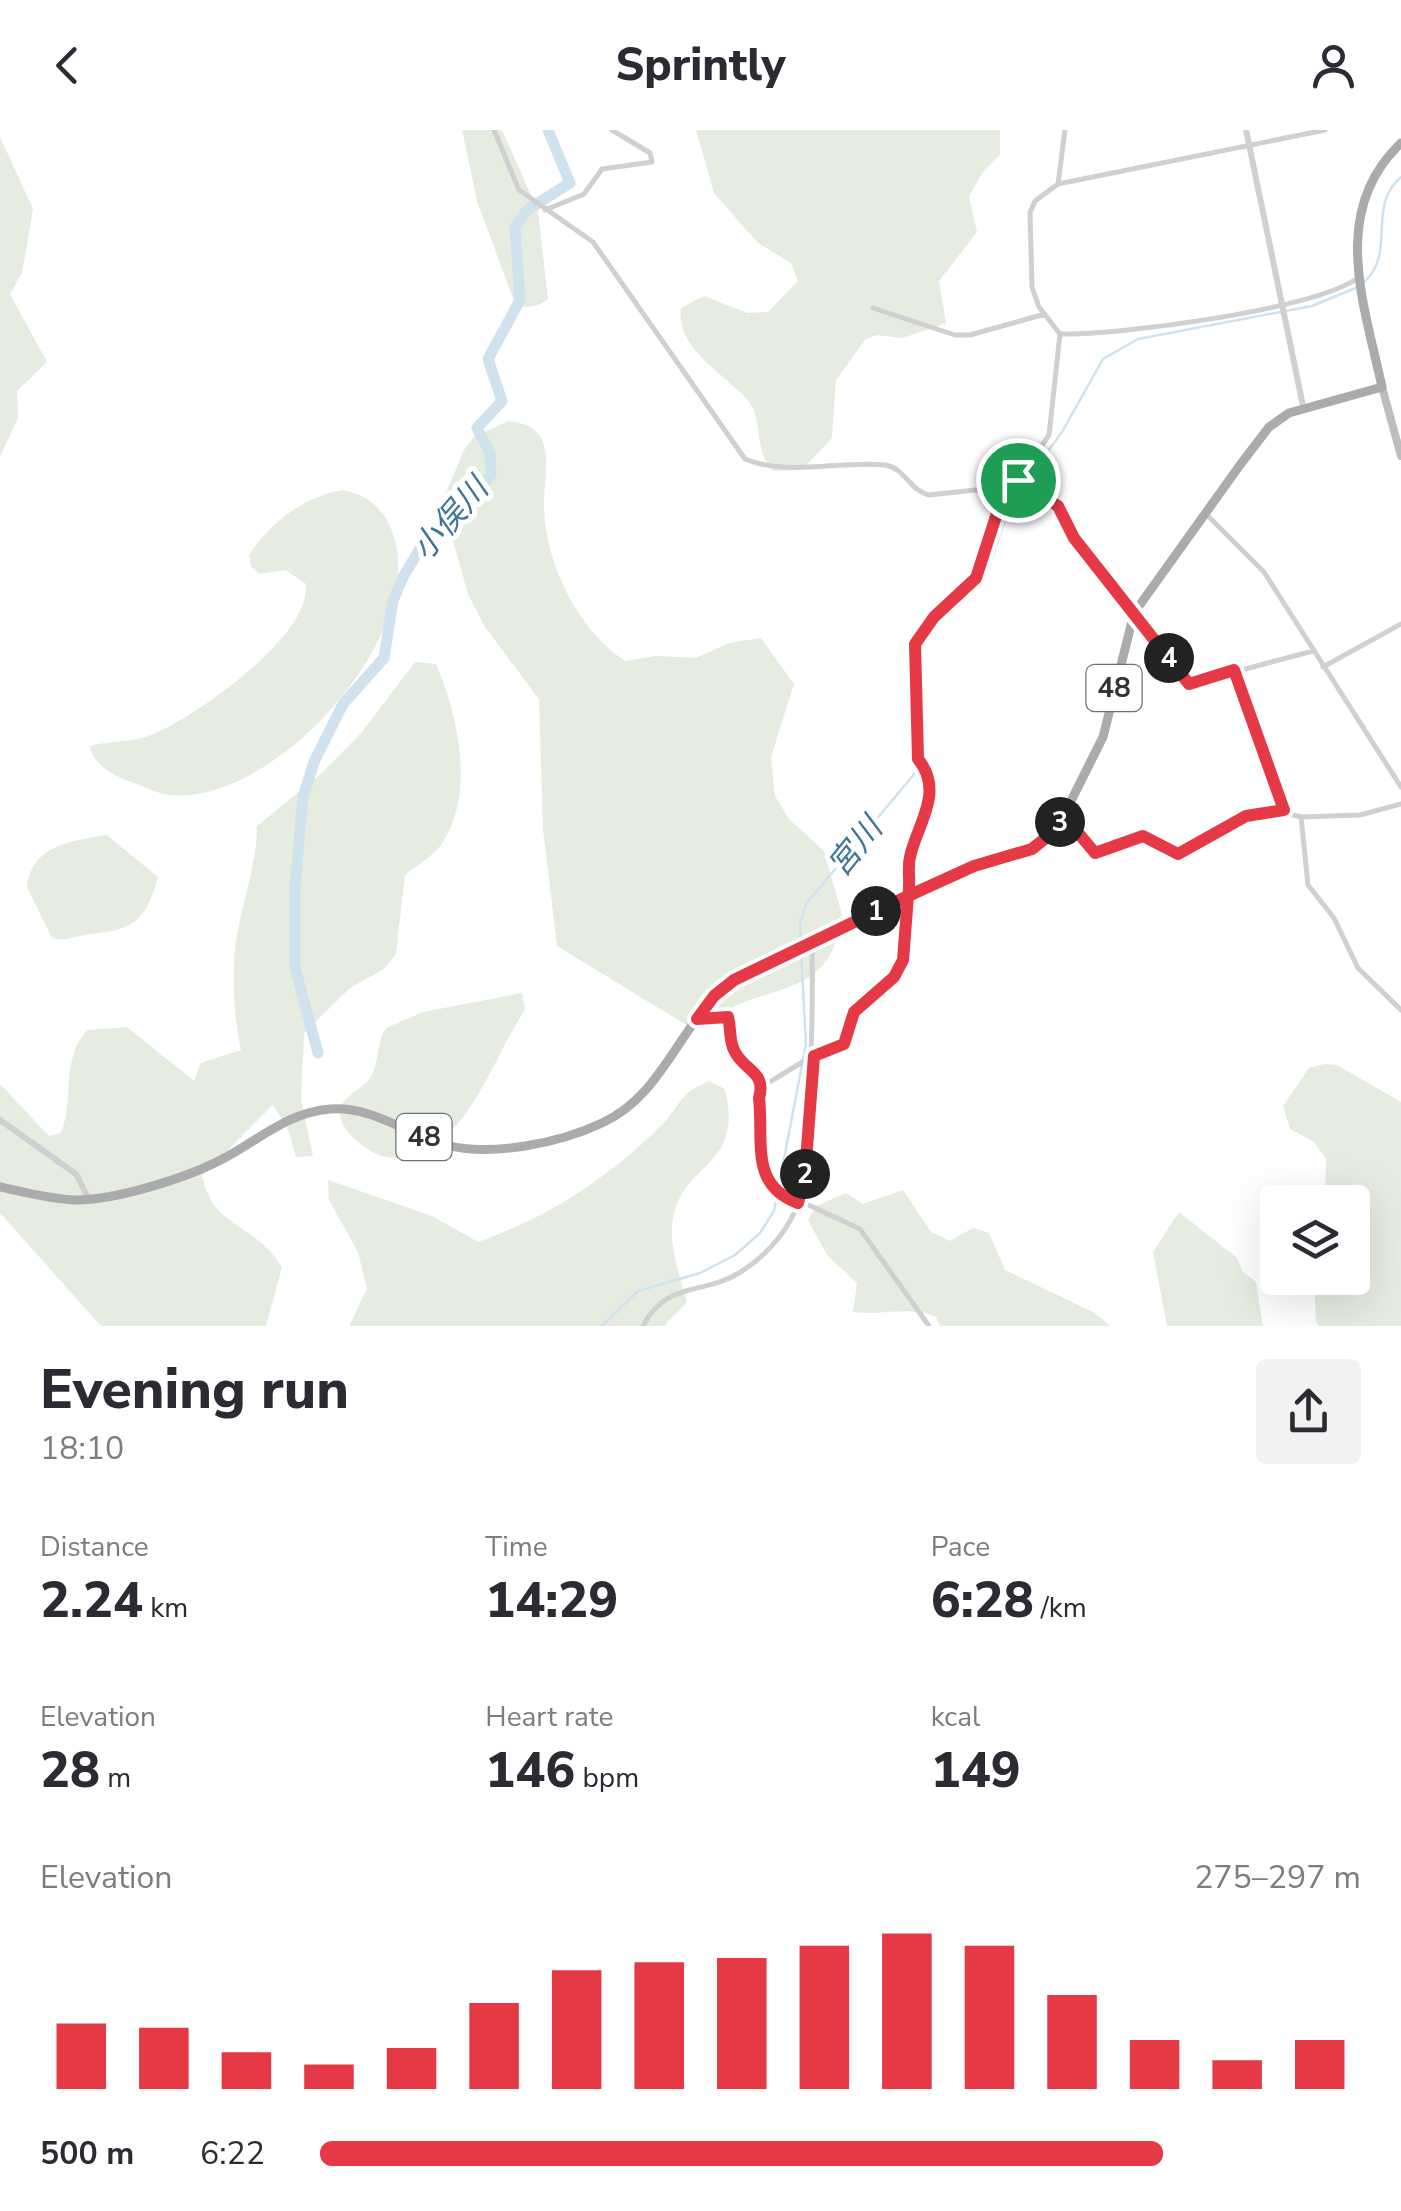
<!DOCTYPE html>
<html lang="en">
<head>
<meta charset="utf-8">
<style>
	body { margin:0; font-family:"Nunito Sans","Noto Sans JP",sans-serif; background:#f2f2f3; color:#2b2b33; height:100vh; display:flex; flex-direction:column; font-size:38px; white-space:nowrap }
	* { box-sizing:border-box; margin:0 }
	p { font-size:32px; color:#7c7c81 }
	.icon { flex:none; width:55px; height:55px; fill:none; stroke:currentColor; stroke-width:2; stroke-linecap:round; stroke-linejoin:round }
	.map { position:relative; height:1196px; overflow:hidden }
	.sheet { display:flex; flex-direction:column; background:#fff; flex:1 }
	.sheet>* { flex:none }
	.tools { position:absolute; left:1260px; top:1055px; display:grid; gap:20px }
	.tools a { display:grid; place-items:center; width:110px; height:110px; border-radius:10px; background:#fff; box-shadow:0 10px 40px #0002; font-size:50px }
	.pin { position:absolute; display:grid; place-items:center; width:85px; height:85px; color:#fff; margin:-42px; border:5px solid #fff; border-radius:50%; box-shadow:0 2px 10px #0007 }
	.km { position:absolute; width:50px; height:50px; margin:-25px; border-radius:50%; background:#222; color:#fff; font-size:28px; line-height:50px; text-align:center }
	.round { display:grid; place-items:center; flex:none; width:105px; height:105px; border-radius:10px; background:#f2f2f3 }
	.summary { display:flex; align-items:center; justify-content:space-between; height:170px; padding:0 40px }
	h1 { font-size:55px; font-weight:800; line-height:75px }
	.metrics { display:grid; grid-template-columns:repeat(3,1fr); gap:15px; height:170px; padding:10px 40px }
	.metrics div { display:grid; align-content:center }
	.metrics b { font-size:50px; font-weight:800 }
	.metrics small { font-size:28px; font-weight:400 }
	.metrics p { font-size:28px }
	.chart { height:280px; padding:20px 40px }
	.chart p { display:flex; justify-content:space-between }
	.chart svg { width:100%; height:180px; margin-top:10px; stroke:#e63946; stroke-width:6 }
	ul { padding:0 40px; list-style:none; font-size:32px }
	li { display:grid; grid-template-columns:160px 120px 1fr; align-items:center; height:75px }
	li i { height:25px; border-radius:12px; background:#e63946 }
	header { display:flex; justify-content:space-between; align-items:center; height:130px; padding:0 40px; background:#fff; font-size:45px; font-weight:800 }
	.map>svg:first-child { display:block }
</style>
</head>
<body>
<header><svg class="icon" aria-label="back" viewBox="0 0 24 24"><path d="M15 5l-7 7 7 7"/></svg>Sprintly<svg class="icon" aria-label="person" viewBox="0 0 24 24"><circle cx="12" cy="8" r="4"/><path d="M4 21q1-7 8-7t8 7"/></svg></header>
<div class="map">
<svg width="1401" height="1196" viewBox="0 0 1401 1196">
	<rect width="100%" height="100%" fill="#fff"/>
	<!-- green -->
	<path fill="#e6ecdf" d="M 462,0 L 502,0 L 538,81 L 548,169 C 539,176 525,180 515,174 L 477,71 Z
		M 696,0 L 1000,0 L 1000,25 L 982,43 L 969,67 L 977,102 L 939,151 L 946,193 L 903,208 L 876,205 L 865,210 L 836,250 L 832,308 L 802,340 L 774,341 C 752,321 765,290 747,269 C 723,243 675,217 681,178 L 704,166 L 747,183 L 768,182 L 798,151 L 791,133 L 758,113 L 714,63 Z
		M 0,7 L 33,79 L 22,143 L 10,164 L 47,232 L 17,261 L 18,288 L 0,327 Z
		M 508,291 C 521,293 534,295 541,308 C 551,328 544,349 544,370 C 543,430 576,498 625,531 L 656,526 L 696,528 L 729,513 L 761,508 L 794,554 L 771,627 L 775,666 L 788,688 L 824,721 L 843,788 C 829,854 796,854 744,872 C 723,880 712,893 688,896 L 557,816 L 543,699 L 539,569 L 485,497 L 468,464 L 442,372 L 464,320 L 474,307 Z
		M 342,360 C 374,366 389,385 396,415 C 418,515 272,675 170,665 C 158,664 145,657 134,653 C 117,648 92,635 90,616 C 110,610 132,613 151,605 C 193,589 316,503 305,453 L 285,440 L 259,444 L 251,436 L 249,425 C 272,391 302,368 342,360 Z
		M 415,532 L 436,534 C 458,585 476,665 441,715 C 433,726 416,736 405,745 L 396,824 L 384,839 L 350,858 L 304,903 L 301,970 L 313,1026 L 296,1027 L 288,999 L 273,975 L 202,1046 C 214,1100 252,1090 282,1137 L 266,1196 L 101,1196 L 0,1083 L 0,954 L 49,1006 L 61,1003 C 75,968 60,931 87,900 L 127,897 L 194,951 L 201,933 L 241,920 C 234,887 231,845 236,811 C 242,772 257,735 257,696 L 323,642 L 362,602 Z
		M 107,705 L 158,747 C 146,791 134,799 92,804 C 77,805 66,812 52,808 L 27,757 C 32,714 73,711 107,705 Z
		M 522,863 L 525,880 C 499,919 479,978 443,1009 C 430,1020 404,1031 386,1027 C 369,1024 338,1000 340,981 C 342,965 361,961 370,948 C 380,933 376,913 386,898 L 423,882 Z
		M 1324,934 L 1337,935 L 1401,972 L 1401,1196 L 1319,1196 L 1316,1191 L 1314,1148 L 1352,1148 L 1352,1072 L 1325,1072 L 1326,1029 L 1313,1011 L 1290,999 L 1283,976 L 1309,938 Z
		M 709,951 L 725,959 C 744,1038 685,1029 673,1088 C 668,1114 680,1147 687,1172 L 664,1196 L 349,1196 L 367,1159 L 358,1122 L 329,1070 L 328,1050 L 432,1086 L 478,1112 C 549,1087 606,1049 660,997 C 682,975 677,964 709,951 Z
		M 903,1060 L 931,1102 L 950,1111 L 973,1098 L 989,1103 L 1005,1140 L 1093,1182 L 1110,1196 L 940,1196 L 936,1187 C 909,1175 882,1186 853,1182 L 857,1153 L 827,1125 L 808,1090 L 816,1076 L 846,1063 L 863,1074 Z
		M 1179,1082 L 1237,1128 L 1243,1142 L 1256,1152 L 1263,1196 L 1167,1196 L 1153,1122 Z"/>
	<g fill="none" stroke-linecap="round" stroke-linejoin="round">
		<!-- stream -->
		<path stroke="#cfe2ee" stroke-width="2.5" d="M 1364,152 C 1397,123 1366,76 1401,47
			M 801,813 L 800,793 L 806,774 L 920,637 L 926,618 L 920,532 L 927,507 L 987,443 L 1011,372 L 1062,302 L 1103,229 L 1138,209 L 1312,176 L 1358,157
			M 602,1196 L 638,1161 L 700,1143 L 735,1125 L 760,1103 L 774,1081 L 806,914 L 801,821"/>
		<!-- river -->
		<path stroke="#cfe2ee" stroke-width="11" d="M 318,923 L 295,838 L 295,756 L 303,667 L 314,632 L 343,574 L 384,528 L 393,471 L 403,447 L 424,412 L 444,401 L 491,345 L 490,323 L 477,298 L 502,271 L 488,229 L 520,170 L 515,98 L 527,80 L 570,53 L 548,0"/>
		<!-- minor -->
		<path stroke="#d0d0d0" stroke-width="5" d="M 494,0 L 519,60 L 593,112 L 745,329 C 788,347 840,330 885,335 C 905,338 910,361 929,365 L 1013,356
			M 1058,54 L 1065,0
			M 545,80 L 584,64 L 602,39 L 652,32 L 650,23 L 612,0
			M 873,178 L 955,205 L 970,205 L 1045,184
			M 1060,204 C 1120,205 1312,180 1358,148
			M 1018,349 L 1058,376 L 1074,408 L 1189,554 L 1313,521
			M 1206,384 L 1264,442 L 1401,657
			M 1323,537 L 1401,494
			M 1234,540 L 1284,680
			M 1065,686 L 1095,723 L 1143,706 L 1178,724 L 1246,686 L 1269,679 L 1301,687 L 1360,685 L 1401,674
			M 1301,687 L 1308,755 L 1334,788 L 1358,838 L 1401,880
			M 700,889 L 727,885 L 733,919 L 761,950 L 760,1037 L 770,1057 L 860,1099 L 929,1196
			M 763,956 L 809,928 L 844,914 L 854,883 L 894,847 L 903,830 L 909,730 L 930,678 L 925,638 L 918,629 L 915,514 L 934,487 L 976,448 L 998,380 L 1049,305 L 1060,204 L 1039,177 L 1032,157 L 1030,83 L 1035,71 L 1058,54 L 1325,0
			M 643,1196 C 667,1150 701,1166 739,1143 C 762,1129 784,1106 795,1081 C 807,1051 805,1021 807,990 C 812,931 813,874 812,814"/>
		<!-- tertiary -->
		<path stroke="#d0d0d0" stroke-width="6" d="M 1246,0 L 1303,276
			M 0,990 L 76,1044 L 89,1070"/>
		<!-- secondary -->
		<path stroke="#bdbdbd" stroke-width="8" d="M 1382,257 L 1401,326"/>
		<!-- primary -->
		<path stroke="#ababab" stroke-width="9" d="M 0,1057 C 24,1062 50,1069 75,1070 C 117,1070 191,1047 228,1026 C 261,1008 290,982 330,979 C 373,976 406,1004 446,1015 C 491,1027 560,1013 602,993 C 666,964 680,889 734,850 L 974,736 L 1043,712 L 1064,685 L 1103,607 L 1134,483 L 1240,335 L 1269,297 L 1289,283 L 1382,257 C 1364,173 1329,81 1401,13"/>
	</g>
	<g fill="none" stroke-linecap="round" stroke-linejoin="round">
		<!-- route casing -->
		<g stroke="#fff" stroke-width="20">
			<path id="route" d="M 1018,350 L 998,380 L 976,448 L 934,487 L 915,514 L 918,629 C 945,662 917,694 910,727 C 907,740 911,753 908,766 L 734,850 L 714,866 L 697,889 L 728,887 C 731,898 729,910 734,920 C 743,941 767,941 759,968 C 764,1011 749,1055 798,1073 L 805,1044 L 814,926 L 844,914 L 854,882 L 894,847 L 903,830 L 908,766 L 974,736 L 1032,719 L 1052,703 L 1064,686 L 1095,723 L 1143,706 L 1178,724 L 1246,686 L 1284,680 L 1234,540 L 1189,554 L 1074,408 L 1058,376 L 1018,350"/>
		</g>
		<!-- route -->
		<use href="#route" stroke="#e63946" stroke-width="12"/>
	</g>
	<g text-anchor="middle" dominant-baseline="central" stroke-width="10" stroke-linejoin="round" paint-order="stroke">
		<!-- shield labels -->
		<g fill="#fff" stroke="#707070" stroke-width="2.5">
			<rect x="1086.5" y="535" width="55" height="46" rx="8"/>
			<rect x="396.5" y="984" width="55" height="46" rx="8"/>
		</g>
		<g font-size="28" font-weight="bold" fill="#333">
			<text x="1114" y="558">48</text>
			<text x="424" y="1007">48</text>
		</g>
		<!-- water labels -->
		<g font-size="32" font-style="italic" fill="#3f7597" stroke="#fff">
			<text transform="translate(450 389) rotate(-49)">小俣川</text>
			<text transform="translate(855 717) rotate(-51)">宮川</text>
		</g>
	</g>
</svg>
<div class="tools">
<a><svg class="icon" aria-label="layers" viewBox="0 0 24 24"><path d="M12 4l9 5-9 5-9-5zM3 14l9 5 9-5"/></svg></a>
</div>
<div class="pin" style="left:1018px;top:350px;background:#1e9e55"><svg class="icon" aria-label="arrive" viewBox="0 0 24 24"><path d="M6 21V4h12l-3 4 3 4H6"/></svg></div>
<b class="km" style="left:876px;top:781px">1</b>
<b class="km" style="left:805px;top:1044px">2</b>
<b class="km" style="left:1060px;top:692px">3</b>
<b class="km" style="left:1169px;top:528px">4</b>
</div>
<section class="sheet">
<div class="summary"><div><h1>Evening run</h1><p>18:10</p></div><a class="round"><svg class="icon" aria-label="share" viewBox="0 0 24 24"><path d="M12 15V3M7 8l5-5 5 5M5 13v7h14v-7"/></svg></a></div>
<div class="metrics">
<div><p>Distance</p><b>2.24<small> km</small></b></div>
<div><p>Time</p><b>14:29</b></div>
<div><p>Pace</p><b>6:28<small> /km</small></b></div>
</div>
<div class="metrics">
<div><p>Elevation</p><b>28<small> m</small></b></div>
<div><p>Heart rate</p><b>146<small> bpm</small></b></div>
<div><p>kcal</p><b>149</b></div>
</div>
<div class="chart"><p><span>Elevation</span>275–297 m</p>
<svg viewBox="0 0 160 44" preserveAspectRatio="none"><path d="M5 44V28M15 44V29M25 44V35M35 44V38M45 44V34M55 44V23M65 44V15M75 44V13M85 44V12M95 44V9M105 44V6M115 44V9M125 44V21M135 44V32M145 44V37M155 44V32"/></svg>
</div>
<ul>
<li><b>500 m</b>6:22<i style="width:81%"></i></li>
</ul>
</section>
</body>
</html>
